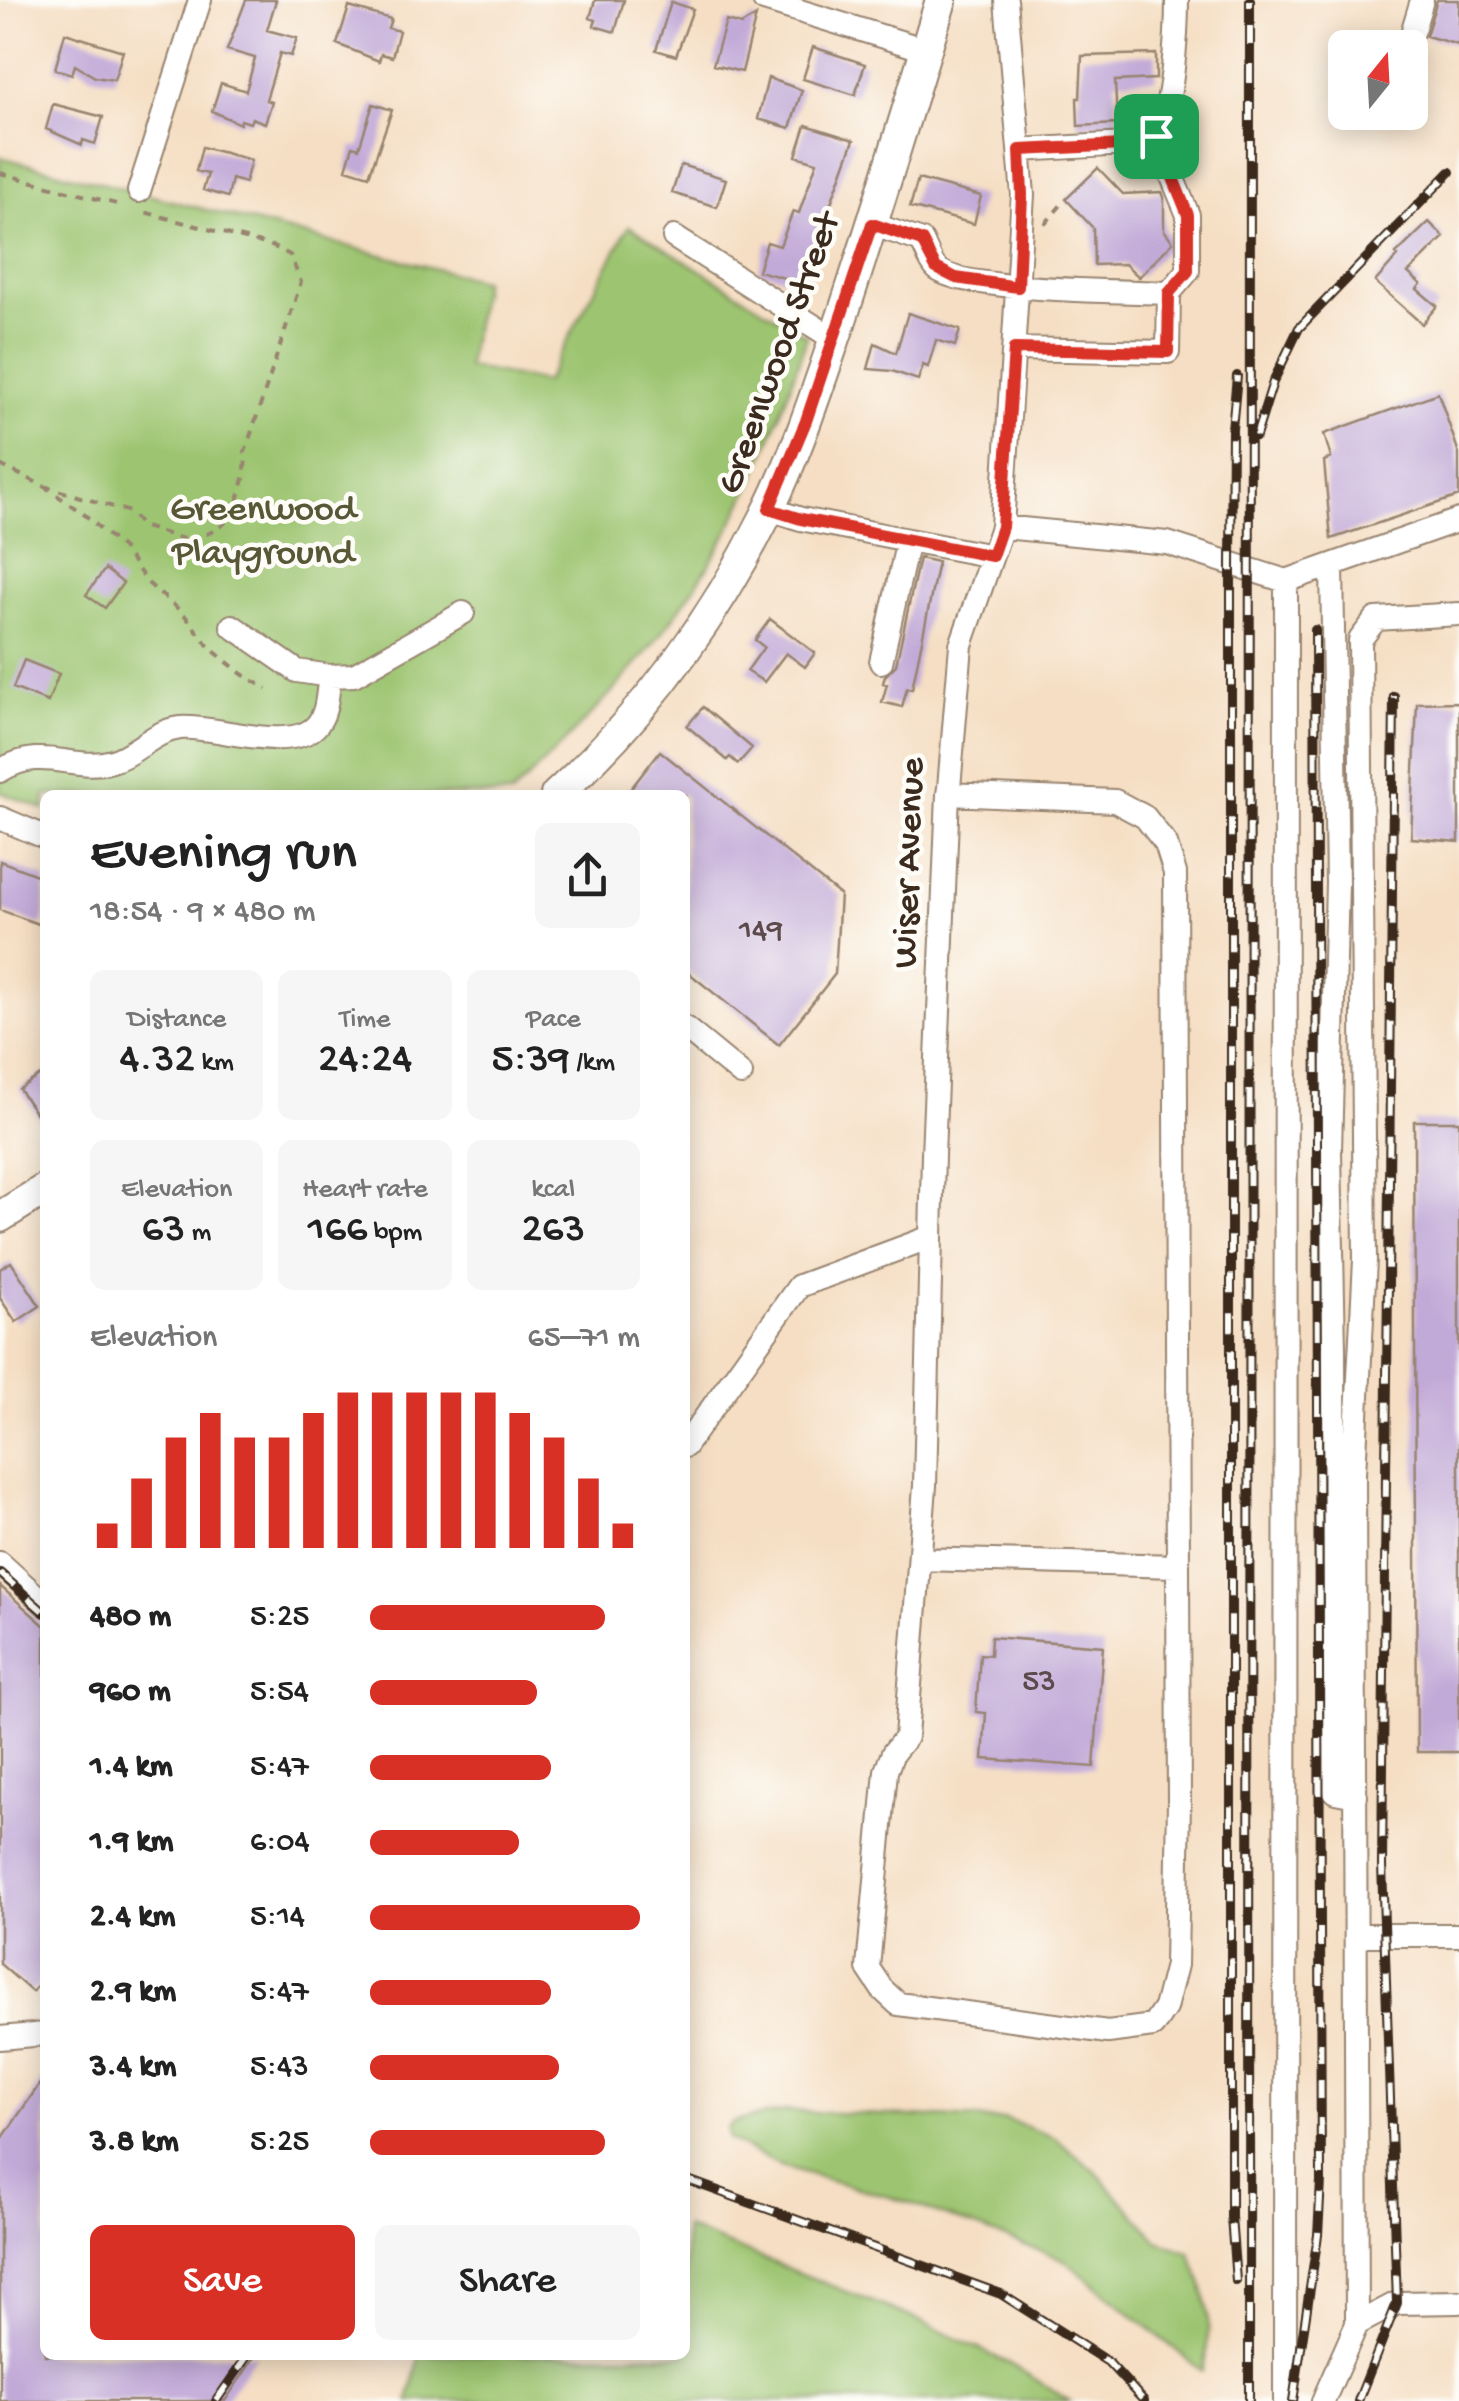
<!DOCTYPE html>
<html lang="en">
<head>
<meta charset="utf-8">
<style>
	body { margin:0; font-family:"Gochi Hand",sans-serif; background:#f6f6f6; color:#222; height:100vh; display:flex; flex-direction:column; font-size:38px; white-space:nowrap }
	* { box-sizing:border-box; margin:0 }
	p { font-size:32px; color:#767676 }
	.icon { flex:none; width:55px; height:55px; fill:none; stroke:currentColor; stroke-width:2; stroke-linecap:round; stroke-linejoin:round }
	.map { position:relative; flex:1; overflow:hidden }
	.drawer { position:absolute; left:40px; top:790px; width:650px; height:1570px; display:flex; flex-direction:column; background:#fff; border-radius:15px; box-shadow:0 5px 25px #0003 }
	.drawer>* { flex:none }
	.needle { width:65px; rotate:18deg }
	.tools { position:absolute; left:1328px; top:30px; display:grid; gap:20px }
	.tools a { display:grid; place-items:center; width:100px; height:100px; border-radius:15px; background:#fff; box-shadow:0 5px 25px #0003; font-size:50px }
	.pin { position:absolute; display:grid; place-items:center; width:85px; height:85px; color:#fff; margin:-42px; border-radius:20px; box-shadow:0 5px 15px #0006 }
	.round { display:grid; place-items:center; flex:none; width:105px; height:105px; border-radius:15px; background:#f6f6f6 }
	.head { display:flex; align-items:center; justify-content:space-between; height:170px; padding:0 50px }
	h1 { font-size:55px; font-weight:600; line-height:75px }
	.metrics { display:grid; grid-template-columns:repeat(3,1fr); gap:15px; height:170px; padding:10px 50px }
	.metrics div { display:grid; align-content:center; border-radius:15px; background:#f6f6f6; text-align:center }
	.metrics b { font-size:42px; font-weight:600 }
	.metrics small { font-size:28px; font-weight:400 }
	.metrics p { font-size:28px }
	.chart { height:280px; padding:20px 50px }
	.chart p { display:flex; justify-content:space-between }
	.chart svg { width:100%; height:180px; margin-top:10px; stroke:#d93025; stroke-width:6 }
	.action { display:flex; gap:20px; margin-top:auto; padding:20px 50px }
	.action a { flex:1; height:115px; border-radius:15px; background:#d93025; color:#fff; font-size:40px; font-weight:600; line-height:115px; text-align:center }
	.action a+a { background:#f6f6f6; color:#222 }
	ul { padding:0 50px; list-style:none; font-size:32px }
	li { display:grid; grid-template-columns:160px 120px 1fr; align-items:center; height:75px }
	li i { height:25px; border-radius:12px; background:#d93025 }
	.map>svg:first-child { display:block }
</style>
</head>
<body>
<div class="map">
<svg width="1459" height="2401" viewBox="0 0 1459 2401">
	<rect width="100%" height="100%" fill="#fdfcf7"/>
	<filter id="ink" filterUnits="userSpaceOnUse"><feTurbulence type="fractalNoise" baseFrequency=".01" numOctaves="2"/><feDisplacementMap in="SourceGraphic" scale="20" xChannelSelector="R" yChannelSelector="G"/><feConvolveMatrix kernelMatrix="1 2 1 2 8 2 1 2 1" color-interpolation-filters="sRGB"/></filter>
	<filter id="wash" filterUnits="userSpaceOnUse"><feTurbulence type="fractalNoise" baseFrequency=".0048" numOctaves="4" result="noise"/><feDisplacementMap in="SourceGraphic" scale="40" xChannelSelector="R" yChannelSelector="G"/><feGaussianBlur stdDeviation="2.25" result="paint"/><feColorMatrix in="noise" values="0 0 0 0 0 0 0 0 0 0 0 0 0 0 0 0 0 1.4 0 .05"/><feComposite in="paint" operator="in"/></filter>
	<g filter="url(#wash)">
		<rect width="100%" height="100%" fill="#f5dec3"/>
		<!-- green -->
		<path fill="#9dc571" stroke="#6c7848" stroke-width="2.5" d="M 0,157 L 483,281 L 467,367 L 545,382 L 629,226 L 807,336 C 776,431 740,526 681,607 C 632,676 571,736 511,795 L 45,795 L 45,810 L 0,792 Z
			M 786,2111 L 1007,2120 L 1054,2137 L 1095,2171 L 1158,2241 L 1190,2253 C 1208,2293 1214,2329 1202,2371 L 1063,2259 L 907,2202 L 781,2166 L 728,2139 L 727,2129 L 733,2122 Z
			M 685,2228 L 911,2317 L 1011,2364 L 1070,2401 L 409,2401 L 420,2355 L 685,2355 Z"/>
		<g id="blocks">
			<!-- building -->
			<path fill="#c2aad8" d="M 246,0 L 276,0 L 267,30 L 297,38 L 291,56 L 280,53 L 266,100 L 272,102 L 265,123 L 252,118 L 250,123 L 241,120 L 240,124 L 212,111 L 221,83 L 246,91 L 255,58 L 227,50 Z
				M 595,0 L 624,0 L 615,32 L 594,26 L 596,20 L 590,18 Z
				M 1437,0 L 1459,0 L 1459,45 L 1426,36 Z
				M 671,2 L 693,9 L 676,56 L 656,50 Z
				M 349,7 L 391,19 L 388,28 L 399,31 L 392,57 L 381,54 L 379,61 L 337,44 Z
				M 756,16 L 742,72 L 713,65 L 726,21 L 741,25 Z
				M 65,33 L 123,51 L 114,80 L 95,77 L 75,65 L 72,74 L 55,69 Z
				M 813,47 L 865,64 L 855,95 L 803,79 Z
				M 1156,54 L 1156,79 L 1115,81 L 1117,124 L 1078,126 L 1077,98 L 1080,98 L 1082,56 Z
				M 768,78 L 802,90 L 790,128 L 758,119 Z
				M 53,104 L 103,117 L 95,144 L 83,140 L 82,145 L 46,129 Z
				M 373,104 L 392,110 L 369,176 L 346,169 L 353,146 L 359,148 Z
				M 806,125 L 854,140 L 812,255 L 815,256 L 807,284 L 758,271 L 767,242 L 780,246 L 793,211 L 799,213 L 817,162 L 796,156 Z
				M 202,147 L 251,160 L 245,183 L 232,179 L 228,197 L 203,190 L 208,174 L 196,171 Z
				M 681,165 L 726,179 L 717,207 L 672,193 Z
				M 1098,168 L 1123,194 L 1162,192 L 1164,197 L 1164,230 L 1173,242 L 1139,277 L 1125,264 L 1094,265 L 1093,228 L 1066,199 Z
				M 918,179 L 981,196 L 974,224 L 910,207 Z
				M 1429,222 L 1444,237 L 1408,273 L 1421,284 L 1417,289 L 1437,306 L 1422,324 L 1375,282 L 1398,256 L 1396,254 Z
				M 908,313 L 960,330 L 955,346 L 936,340 L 928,367 L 923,365 L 918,380 L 892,371 L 868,369 L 875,343 L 896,353 Z
				M 1438,393 L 1459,453 L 1459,496 L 1331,539 L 1324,461 L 1331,458 L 1324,434 Z
				M 919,558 L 938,562 L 912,689 L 907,688 L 902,707 L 882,702 L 887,684 L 883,683 L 885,676 L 896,665 Z
				M 105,569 L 123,583 L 105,608 L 86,595 Z
				M 770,619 L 815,653 L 805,667 L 786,653 L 764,682 L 747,671 L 764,647 L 755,640 Z
				M 24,660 L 59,674 L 48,702 L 13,688 Z
				M 1459,702 L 1459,842 L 1411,838 L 1417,703 Z
				M 703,707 L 752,748 L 738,764 L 730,757 L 727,760 L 687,726 Z
				M 660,751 L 840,895 L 835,974 L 779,1045 L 685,970 L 685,795 L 626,795 Z
				M 0,861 L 45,878 L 45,915 L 41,925 L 0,910 Z
				M 45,1072 L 45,1127 L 19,1089 Z
				M 1414,1121 L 1459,1121 L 1459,1752 L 1417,1752 Z
				M 11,1262 L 40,1306 L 16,1322 L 0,1298 L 0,1269 Z
				M 0,1586 L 45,1626 L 45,1978 L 32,1992 L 0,1964 Z
				M 991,1637 L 1103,1646 L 1094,1767 L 983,1759 L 986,1713 L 976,1712 L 980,1654 L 990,1655 Z
				M 45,2076 L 45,2355 L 256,2355 L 225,2401 L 0,2401 L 0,2142 Z"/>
		</g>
	</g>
	<g filter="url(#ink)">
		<use href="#blocks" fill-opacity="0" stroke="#988470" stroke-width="2.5"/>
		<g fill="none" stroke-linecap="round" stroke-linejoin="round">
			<!-- minor casing -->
			<g stroke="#988470" stroke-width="26">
				<path id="minor" d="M 764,0 L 926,50
					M 1413,30 L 1422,0
					M 1155,136 L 1188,215 L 1188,271 L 1169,293
					M 1020,150 L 1144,143 C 1147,141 1154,137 1156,134 C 1173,111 1177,29 1177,0
					M 139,191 L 200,0
					M 871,224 L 922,241 C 926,249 930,263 937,269 C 961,291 1129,291 1169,293 L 1168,352 L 1014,349
					M 674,237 L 834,339
					M 769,509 L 801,519 L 908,540
					M 1002,527 L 1167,543 L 1286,581 L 1459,520
					M 1332,565 L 1337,883 L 1330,1151 L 1334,1350 L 1335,1792 L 1356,1796
					M 232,626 L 297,671 L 330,676 L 354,675 L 463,613
					M 881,662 L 908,540 L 992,556
					M 0,771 C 43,744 73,772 112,761 C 137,754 153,731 180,728 C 215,725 288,753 315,727 C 328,715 327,692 330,676
					M 948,794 L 1115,801 L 1145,817 L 1166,844 L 1175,873 L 1179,1802 L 1176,1965 L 1165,2008 L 1153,2026 L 1108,2032 L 898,2004 L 882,1989 L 868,1968 L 886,1771 L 893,1753 L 906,1737 L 925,1486 L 933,1155 L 948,794 L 949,788 L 961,645 L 1002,527 L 1023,195 L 1006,0
					M 0,818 L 45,837
					M 685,1028 L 741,1074
					M 685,1446 L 799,1286 L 931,1237
					M 920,1559 L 1177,1566
					M 0,1563 L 45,1604
					M 1356,1935 L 1459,1935
					M 0,2038 L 45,2034
					M 1357,2324 L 1397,2303 L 1459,2302
					M 1285,2401 L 1286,581
					M 1323,2401 L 1357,2324 L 1354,1474 L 1365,1260 L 1360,640 L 1376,619 L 1459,614"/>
			</g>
			<!-- major casing -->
			<g stroke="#988470" stroke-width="34">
				<path id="major" d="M 556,795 C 642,717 713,621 765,517 C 796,456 817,390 839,326 C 875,218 908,109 941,0
					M 0,1217 L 45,1189"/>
			</g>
			<!-- path -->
			<path stroke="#988470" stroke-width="4" stroke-dasharray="8 8" stroke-linecap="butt" d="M 0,173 L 120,205
				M 1045,224 L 1061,205
				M 0,465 L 44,486 L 85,515 L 122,548 L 149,584 L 183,613 L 210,648 L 242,674 L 267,689
				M 44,486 L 130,512 L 141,526 L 190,541 C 200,537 211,533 220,527 C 238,514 248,473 245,452 L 301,282 L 290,255 L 272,246 L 144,212"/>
			<!-- minor -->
			<use href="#minor" stroke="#fff" stroke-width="22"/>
			<!-- major -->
			<use href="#major" stroke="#fff" stroke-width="30"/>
			<!-- rail casing -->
			<g stroke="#3b2a1e" stroke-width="10">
				<path id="rail" d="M 1256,436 L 1273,382 L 1299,328 L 1450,172
					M 0,1573 L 45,1613
					M 685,2179 L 1001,2294 L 1108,2362 L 1144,2401
					M 1236,2281 L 1231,2217 L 1231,565 L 1232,429 L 1237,376
					M 216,2401 L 248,2355
					M 1249,2401 L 1250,0
					M 1293,2401 L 1318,2235 L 1321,2181 L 1315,630
					M 1358,2401 L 1397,2303 L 1382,1865 L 1394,696"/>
			</g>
			<!-- rail -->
			<use href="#rail" stroke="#fdfcf7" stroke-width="6" stroke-dasharray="19" stroke-linecap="butt"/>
		</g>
	</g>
	<g fill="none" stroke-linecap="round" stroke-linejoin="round" filter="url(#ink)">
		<!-- route casing -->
		<g stroke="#fff" stroke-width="20">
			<path id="route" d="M 1156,136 L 1188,215 L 1188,271 L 1169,293 L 1168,352 L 1014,349 L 1002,527 L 992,556 L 801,519 L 769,509 L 806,421 L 872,224 L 922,241 L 936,268 L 956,278 L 1018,287 L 1022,195 L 1020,150 L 1144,144 Z"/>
		</g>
		<!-- route -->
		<use href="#route" stroke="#d93025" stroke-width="12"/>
	</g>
	<g text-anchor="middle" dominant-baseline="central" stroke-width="9" stroke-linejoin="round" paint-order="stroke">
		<!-- number labels -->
		<g font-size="32" fill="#5d4a4c">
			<text x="761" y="932">149</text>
			<text x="1039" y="1683">53</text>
		</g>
		<!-- street labels -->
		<g font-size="38" fill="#3b2a1e" stroke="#fdfcf7">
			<text transform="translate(781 354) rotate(-70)">Greenwood Street</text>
			<text transform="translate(911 863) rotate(-88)">Wiser Avenue</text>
		</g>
		<!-- park labels -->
		<g font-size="38" fill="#585837" stroke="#fdfcf7">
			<text x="263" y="511">Greenwood<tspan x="263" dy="44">Playground</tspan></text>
		</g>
	</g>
</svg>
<div class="tools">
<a><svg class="needle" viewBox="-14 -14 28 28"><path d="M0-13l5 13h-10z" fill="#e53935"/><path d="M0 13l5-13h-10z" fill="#767676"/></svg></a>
</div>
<div class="pin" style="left:1156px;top:136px;background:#1e9e55"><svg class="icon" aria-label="arrive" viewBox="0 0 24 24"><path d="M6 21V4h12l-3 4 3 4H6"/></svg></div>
<section class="drawer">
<div class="head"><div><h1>Evening run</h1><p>18:54 · 9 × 480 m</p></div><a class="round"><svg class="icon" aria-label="share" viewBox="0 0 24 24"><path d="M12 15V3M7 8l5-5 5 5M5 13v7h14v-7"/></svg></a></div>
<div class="metrics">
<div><p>Distance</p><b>4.32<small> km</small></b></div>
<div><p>Time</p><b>24:24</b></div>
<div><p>Pace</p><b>5:39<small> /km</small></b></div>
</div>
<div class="metrics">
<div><p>Elevation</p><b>63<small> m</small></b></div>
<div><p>Heart rate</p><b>166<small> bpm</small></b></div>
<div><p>kcal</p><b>263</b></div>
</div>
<div class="chart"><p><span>Elevation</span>65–71 m</p>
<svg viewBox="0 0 160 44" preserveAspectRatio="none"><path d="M5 44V38M15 44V27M25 44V17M35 44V11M45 44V17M55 44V17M65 44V11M75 44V6M85 44V6M95 44V6M105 44V6M115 44V6M125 44V11M135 44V17M145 44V27M155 44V38"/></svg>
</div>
<ul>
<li><b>480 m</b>5:25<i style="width:87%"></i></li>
<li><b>960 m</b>5:54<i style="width:62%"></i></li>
<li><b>1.4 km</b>5:47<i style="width:67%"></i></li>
<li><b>1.9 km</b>6:04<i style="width:55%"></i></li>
<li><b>2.4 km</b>5:14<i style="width:100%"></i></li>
<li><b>2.9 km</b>5:47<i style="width:67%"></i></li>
<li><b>3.4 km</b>5:43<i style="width:70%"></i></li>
<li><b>3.8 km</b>5:25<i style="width:87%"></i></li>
</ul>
<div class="action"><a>Save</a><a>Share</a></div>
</section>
</div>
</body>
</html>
